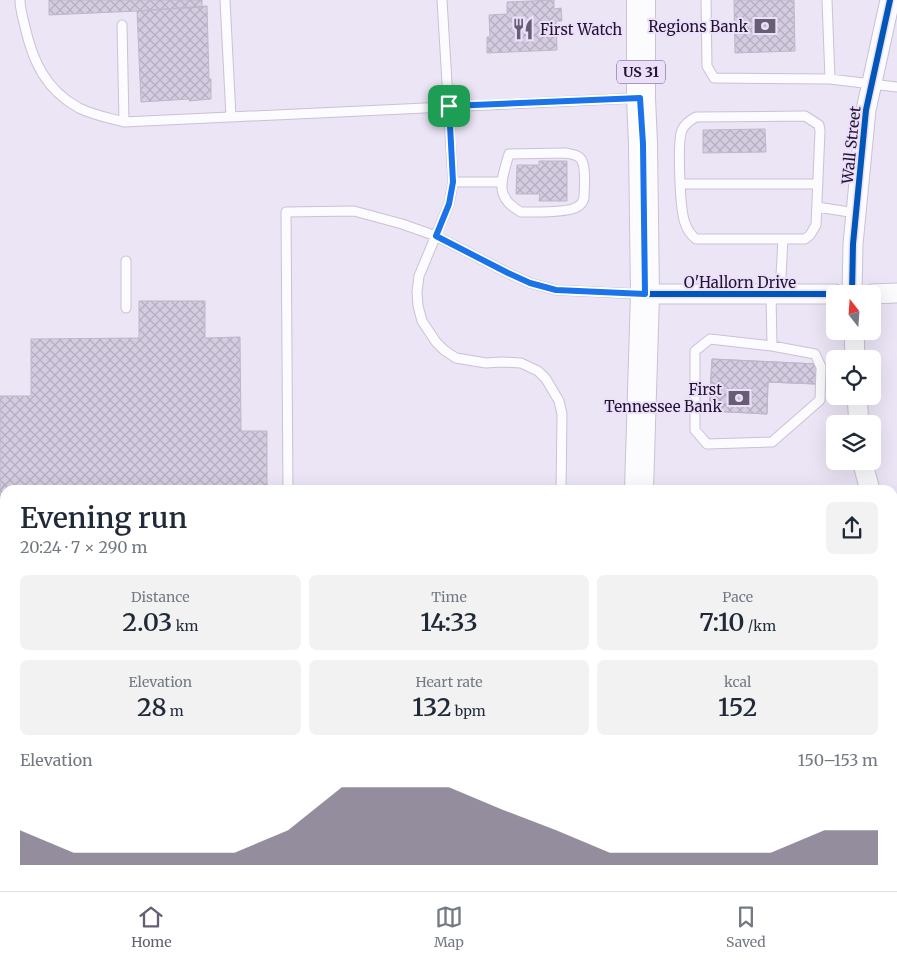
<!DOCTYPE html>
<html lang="en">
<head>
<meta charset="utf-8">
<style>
	body { margin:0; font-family:Merriweather,serif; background:#f2f2f3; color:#1f2937; height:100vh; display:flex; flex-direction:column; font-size:19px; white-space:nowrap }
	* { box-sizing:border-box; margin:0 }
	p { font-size:16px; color:#747a83 }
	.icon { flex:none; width:28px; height:28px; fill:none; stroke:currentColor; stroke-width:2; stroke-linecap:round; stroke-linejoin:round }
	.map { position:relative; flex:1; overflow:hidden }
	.side { position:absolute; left:0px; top:485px; width:898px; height:406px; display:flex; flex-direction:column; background:#fff; border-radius:15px 15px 0 0; box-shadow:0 5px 20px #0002 }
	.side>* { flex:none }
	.needle { width:32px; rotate:343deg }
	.tools { position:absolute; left:826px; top:285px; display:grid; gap:10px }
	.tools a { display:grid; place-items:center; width:55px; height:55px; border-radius:8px; background:#fff; box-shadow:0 5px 20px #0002; font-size:25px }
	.pin { position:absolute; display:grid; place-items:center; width:42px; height:42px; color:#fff; margin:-21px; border-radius:10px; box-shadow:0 2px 8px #0006 }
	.round { display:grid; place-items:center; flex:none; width:52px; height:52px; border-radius:8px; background:#f2f2f3 }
	.headline { display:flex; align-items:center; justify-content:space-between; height:85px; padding:0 20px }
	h1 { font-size:28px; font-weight:600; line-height:38px }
	.figures { display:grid; grid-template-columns:repeat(3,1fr); gap:8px; height:85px; padding:5px 20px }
	.figures div { display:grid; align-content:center; border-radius:8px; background:#f2f2f3; text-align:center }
	.figures b { font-size:25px; font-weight:600 }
	.figures small { font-size:14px; font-weight:400 }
	.figures p { font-size:14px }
	.chart { height:140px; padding:10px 20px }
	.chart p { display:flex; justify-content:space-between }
	.chart svg { width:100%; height:90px; margin-top:5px; fill:#685e74; opacity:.7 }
	.tabs { display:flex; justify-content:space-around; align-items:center; height:70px; border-top:1px solid #e0e1e3; background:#fff; font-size:14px; color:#747a83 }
	.tabs a { display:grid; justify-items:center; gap:2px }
	.tabs .current { color:#685e74 }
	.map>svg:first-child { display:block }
</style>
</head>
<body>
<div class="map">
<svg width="897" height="891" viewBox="0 0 897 891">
	<defs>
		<pattern id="building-cross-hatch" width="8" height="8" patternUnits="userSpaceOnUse" patternTransform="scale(1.25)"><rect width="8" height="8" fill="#d4cce0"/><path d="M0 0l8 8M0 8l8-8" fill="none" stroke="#b6aec0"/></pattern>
	</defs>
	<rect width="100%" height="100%" fill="#ece5f6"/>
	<!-- building -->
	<path fill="url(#building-cross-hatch)" stroke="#bfb6cb" d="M 49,0 L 202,0 L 202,7 L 137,11 L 49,15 Z
		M 554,0 L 554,9 L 561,8 L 562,21 L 556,21 L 557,50 L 487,53 L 487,37 L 490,37 L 489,15 L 507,14 L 507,2 Z
		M 734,0 L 794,0 L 795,51 L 735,53 Z
		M 207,6 L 209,79 L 211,79 L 211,99 L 189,101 L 190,99 L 141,102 L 137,11 Z
		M 765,129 L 766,152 L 703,153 L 703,130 Z
		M 539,161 L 567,161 L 567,201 L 539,201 L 540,194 L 516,194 L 517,165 L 539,165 Z
		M 139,301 L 205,301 L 205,338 L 240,337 L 241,431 L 267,431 L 267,490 L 5,490 L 5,760 L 0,760 L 0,396 L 31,396 L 31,339 L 139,338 Z
		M 712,359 L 817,364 L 816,384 L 768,382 L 767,414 L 709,411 Z
		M 712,359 L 817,364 L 816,384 L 768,382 L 767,414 L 709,411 Z"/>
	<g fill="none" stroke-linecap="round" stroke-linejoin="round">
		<!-- service casing -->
		<g stroke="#cac1d5" stroke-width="11">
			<path id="service" d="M 20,0 C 20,9 23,18 25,27 C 33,62 46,90 79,108 C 93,115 109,118 124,122 L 638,98
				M 225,0 L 231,117
				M 442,0 L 453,182 L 449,204 L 419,276 L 417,292 L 418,306 L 422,321 L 436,342 L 444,350 L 456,358 L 486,363 L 502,362 L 521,363 L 538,371 L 546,379 L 559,401 L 562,414 L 561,490
				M 706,0 L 707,66 L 714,78 L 830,79
				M 827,0 L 830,79 L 897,87
				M 122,25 L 124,122
				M 565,153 C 571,154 576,154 580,158 C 587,165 584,189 584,198 C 583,202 581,205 577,207 C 568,213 533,212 521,212 C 493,197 502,179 509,154 Z
				M 453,182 L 502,182
				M 680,184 L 818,184
				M 817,207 L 856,213
				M 771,294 L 772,346 L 815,354 L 821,367 L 820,400 L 772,442 L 707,444 L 695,430 L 695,351 L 710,339 L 772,346
				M 780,294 L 783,239 L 805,239 L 810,235 L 816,225 L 820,131 L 819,125 L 805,116 L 696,117 C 690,120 685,124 682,130 C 677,142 680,211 685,223 C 687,229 691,235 696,239 L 783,239
				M 126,308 L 126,261
				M 288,490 L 286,212 L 354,211 L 402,224 L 436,236 L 508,273 L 530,283 L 556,290 L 642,294
				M 892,750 L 897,750
				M 0,779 L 5,779
				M 0,828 L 1,828
				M 837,891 L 837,888"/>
		</g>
		<!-- minor casing -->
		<g stroke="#cac1d5" stroke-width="21">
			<path id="minor" d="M 645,294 L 835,294
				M 852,294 L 853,244 L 866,110 L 890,0
				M 872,294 L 897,293
				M 854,331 L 855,359
				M 857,396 L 859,424
				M 862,461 L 870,490
				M 892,585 L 897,605
				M 362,891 L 363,886"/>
		</g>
		<!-- primary casing -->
		<g stroke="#cac1d5" stroke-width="30">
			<path id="primary" d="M 639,490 L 645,294 L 643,144 L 641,98 L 641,0
				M 645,886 L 645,891"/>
		</g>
		<!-- service -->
		<use href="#service" stroke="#fcfbfe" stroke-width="9"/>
		<!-- minor -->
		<use href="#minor" stroke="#fcfbfe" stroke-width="19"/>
		<!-- primary -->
		<use href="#primary" stroke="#fcfbfe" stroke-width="28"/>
		<!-- cycleway casing -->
		<g stroke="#ebdffc" stroke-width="9">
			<path id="cycleway" d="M 645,294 L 835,294
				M 852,294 L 853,244 L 866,110 L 890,0"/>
		</g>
		<!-- cycleway -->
		<use href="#cycleway" stroke="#0057b8" stroke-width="6"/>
	</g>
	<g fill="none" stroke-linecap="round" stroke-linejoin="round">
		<!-- route casing -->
		<g stroke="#fff" stroke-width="10">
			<path id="route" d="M 640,98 L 643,144 L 645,294 L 556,290 L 530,283 L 508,273 L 436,236 L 449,204 L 453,182 L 449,106 Z"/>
		</g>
		<!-- route -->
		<use href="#route" stroke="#1a73e8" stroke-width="6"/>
	</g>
	<!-- icons -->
	<defs>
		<g id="bank-bare" transform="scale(1.725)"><path d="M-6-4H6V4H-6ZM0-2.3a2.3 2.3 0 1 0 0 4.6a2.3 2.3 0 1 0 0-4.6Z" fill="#685e74" stroke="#ebdffc" stroke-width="2.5" paint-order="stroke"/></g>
		<g id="restaurant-bare" transform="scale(1.725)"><path d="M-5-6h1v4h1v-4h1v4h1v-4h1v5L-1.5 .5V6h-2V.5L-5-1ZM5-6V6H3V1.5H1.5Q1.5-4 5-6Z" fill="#685e74" stroke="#ebdffc" stroke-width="2.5" paint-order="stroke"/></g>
	</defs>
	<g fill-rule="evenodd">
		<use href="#bank-bare" x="765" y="26"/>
		<use href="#restaurant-bare" x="523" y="29"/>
		<use href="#bank-bare" x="739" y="398"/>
	</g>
	<g text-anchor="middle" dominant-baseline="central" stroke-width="4" stroke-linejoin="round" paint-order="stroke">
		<!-- shield labels -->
		<rect fill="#ebdffc" stroke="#5e526c" stroke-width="1" x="617" y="60.5" width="48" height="23" rx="4"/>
		<g font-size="14" font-weight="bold" fill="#21152e">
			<text x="641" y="72">US 31</text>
		</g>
		<!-- poi labels -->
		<g font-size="15" fill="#21152e" stroke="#ebdffc" text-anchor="end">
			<text x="748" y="26">Regions Bank</text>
			<text x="540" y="29" text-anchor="start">First Watch</text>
			<text x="722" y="389">First<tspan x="722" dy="17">Tennessee Bank</tspan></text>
		</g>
		<!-- street labels -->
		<g font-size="15" fill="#21152e" stroke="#ebdffc">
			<text transform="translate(851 145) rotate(-84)">Wall Street</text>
			<text x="740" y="282">O'Hallorn Drive</text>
		</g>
	</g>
</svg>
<div class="tools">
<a><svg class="needle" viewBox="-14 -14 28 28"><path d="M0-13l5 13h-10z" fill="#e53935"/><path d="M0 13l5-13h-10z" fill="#747a83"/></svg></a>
<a><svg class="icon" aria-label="locate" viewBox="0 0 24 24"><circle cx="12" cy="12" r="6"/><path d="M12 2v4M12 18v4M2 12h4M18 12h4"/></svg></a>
<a><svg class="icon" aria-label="layers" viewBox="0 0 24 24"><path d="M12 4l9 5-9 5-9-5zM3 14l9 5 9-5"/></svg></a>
</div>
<div class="pin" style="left:449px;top:106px;background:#1e9e55"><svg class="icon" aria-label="arrive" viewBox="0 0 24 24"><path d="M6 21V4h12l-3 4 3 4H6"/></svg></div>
<section class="side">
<div class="headline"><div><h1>Evening run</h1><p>20:24 · 7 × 290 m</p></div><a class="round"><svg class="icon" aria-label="share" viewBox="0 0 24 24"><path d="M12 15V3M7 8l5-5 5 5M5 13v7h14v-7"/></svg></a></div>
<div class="figures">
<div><p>Distance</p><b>2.03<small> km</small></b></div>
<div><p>Time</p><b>14:33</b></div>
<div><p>Pace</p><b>7:10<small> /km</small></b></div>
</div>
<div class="figures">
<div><p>Elevation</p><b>28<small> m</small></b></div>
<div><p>Heart rate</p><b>132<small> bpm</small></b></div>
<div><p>kcal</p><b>152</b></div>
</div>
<div class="chart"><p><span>Elevation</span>150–153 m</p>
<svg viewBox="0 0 160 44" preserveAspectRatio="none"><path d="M0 44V27L10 38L20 38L30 38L40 38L50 27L60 6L70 6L80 6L90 17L100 27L110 38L120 38L130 38L140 38L150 27L160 27V44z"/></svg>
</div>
</section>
</div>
<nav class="tabs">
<a class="current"><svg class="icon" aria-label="home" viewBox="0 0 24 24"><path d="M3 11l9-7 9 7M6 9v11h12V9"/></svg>Home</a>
<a><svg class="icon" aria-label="map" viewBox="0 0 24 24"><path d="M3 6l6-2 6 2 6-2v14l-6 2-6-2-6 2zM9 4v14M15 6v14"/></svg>Map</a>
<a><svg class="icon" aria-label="saved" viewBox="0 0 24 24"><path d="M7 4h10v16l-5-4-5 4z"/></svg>Saved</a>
</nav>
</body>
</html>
